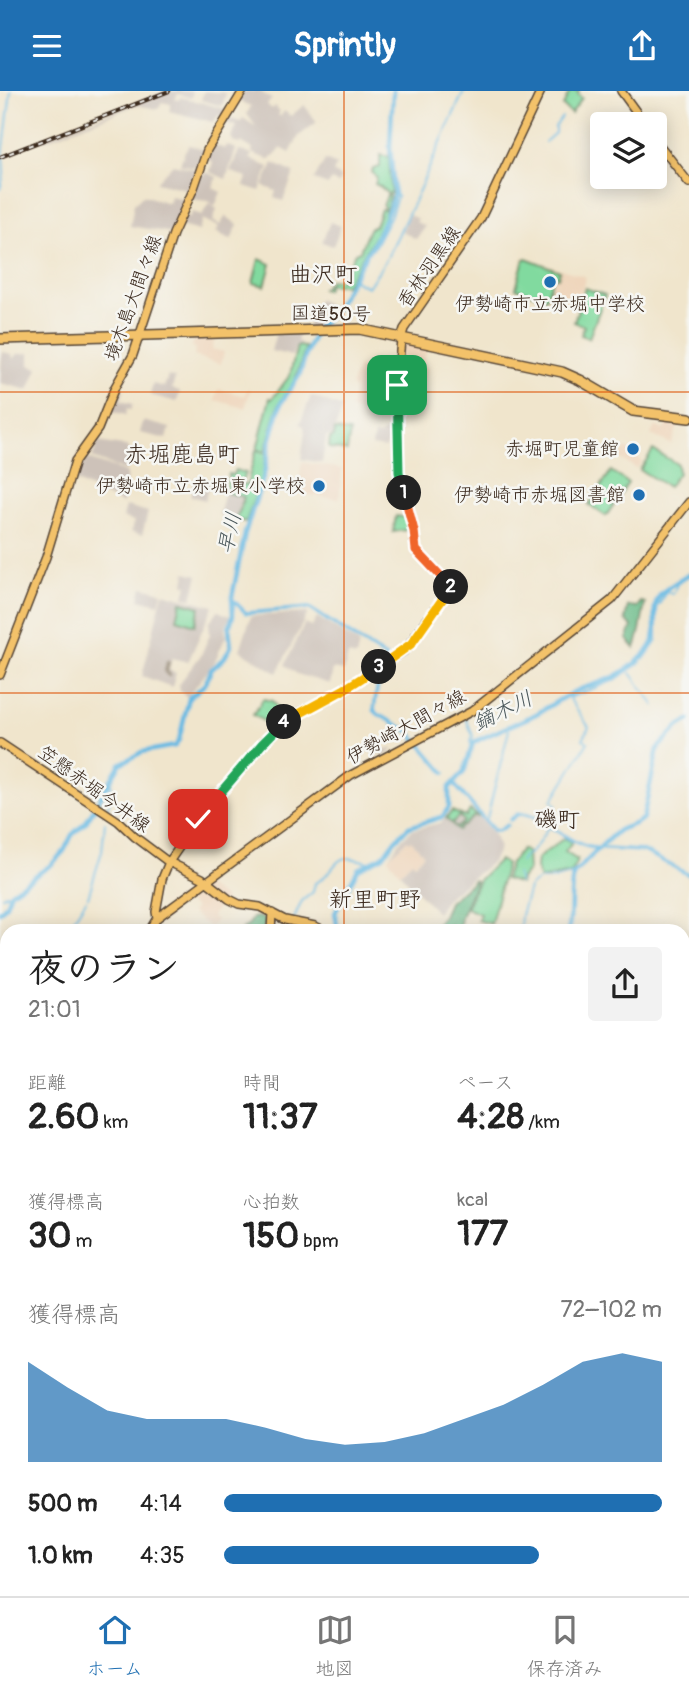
<!DOCTYPE html>
<html lang="ja">
<head>
<meta charset="utf-8">
<style>
	body { margin:0; font-family:Pangolin,"Klee One",sans-serif; background:#f2f2f2; color:#222; height:100vh; display:flex; flex-direction:column; font-size:26px; white-space:nowrap }
	* { box-sizing:border-box; margin:0 }
	p { font-size:23px; color:#767676 }
	.icon { flex:none; width:38px; height:38px; fill:none; stroke:currentColor; stroke-width:2; stroke-linecap:round; stroke-linejoin:round }
	.map { position:relative; flex:1; overflow:hidden }
	.sheet { position:absolute; left:0px; top:833px; width:690px; height:672px; display:flex; flex-direction:column; background:#fff; border-radius:21px 21px 0 0; box-shadow:0 4px 18px #0003 }
	.sheet>* { flex:none }
	.buttons { position:absolute; left:590px; top:21px; display:grid; gap:14px }
	.buttons a { display:grid; place-items:center; width:77px; height:77px; border-radius:7px; background:#fff; box-shadow:0 4px 18px #0003; font-size:35px }
	.pin { position:absolute; display:grid; place-items:center; width:60px; height:60px; color:#fff; margin:-30px; border-radius:14px; box-shadow:0 4px 10px #0006 }
	.km { position:absolute; width:35px; height:35px; margin:-18px; border-radius:50%; background:#222; color:#fff; font-size:19px; line-height:35px; text-align:center }
	.round { display:grid; place-items:center; flex:none; width:74px; height:74px; border-radius:7px; background:#f2f2f2 }
	.head { display:flex; align-items:center; justify-content:space-between; height:119px; padding:0 28px }
	h1 { font-size:38px; font-weight:800; line-height:52px }
	.metrics { display:grid; grid-template-columns:repeat(3,1fr); gap:10px; height:119px; padding:7px 28px }
	.metrics div { display:grid; align-content:center }
	.metrics b { font-size:35px; font-weight:800 }
	.metrics small { font-size:19px; font-weight:400 }
	.metrics p { font-size:19px }
	.chart { height:196px; padding:14px 28px }
	.chart p { display:flex; justify-content:space-between }
	.chart svg { width:100%; height:126px; margin-top:7px; fill:#1f6fb2; opacity:.7 }
	ul { padding:0 28px; list-style:none; font-size:23px }
	li { display:grid; grid-template-columns:112px 84px 1fr; align-items:center; height:52px }
	li i { height:18px; border-radius:9px; background:#1f6fb2 }
	header { display:flex; justify-content:space-between; align-items:center; height:91px; padding:0 28px; background:#1f6fb2; color:#fff; font-size:32px; font-weight:800 }
	.tab-bar { display:flex; justify-content:space-around; align-items:center; height:98px; border-top:2px solid #e0e0e0; background:#fff; font-size:19px; color:#767676 }
	.tab-bar a { display:grid; justify-items:center; gap:4px }
	.tab-bar .on { color:#1f6fb2 }
	.map>svg:first-child { display:block }
</style>
</head>
<body>
<header><svg class="icon" aria-label="menu" viewBox="0 0 24 24"><path d="M4 6h16M4 12h16M4 18h16"/></svg>Sprintly<svg class="icon" aria-label="share" viewBox="0 0 24 24"><path d="M12 15V3M7 8l5-5 5 5M5 13v7h14v-7"/></svg></header>
<div class="map">
<svg width="689" height="1505" viewBox="0 0 689 1505">
	<rect width="100%" height="100%" fill="#f6f6f2"/>
	<filter id="ink" filterUnits="userSpaceOnUse"><feTurbulence type="fractalNoise" baseFrequency=".0143" numOctaves="2"/><feDisplacementMap in="SourceGraphic" scale="14" xChannelSelector="R" yChannelSelector="G"/><feConvolveMatrix kernelMatrix="1 2 1 2 8 2 1 2 1" color-interpolation-filters="sRGB"/></filter>
	<filter id="wash" filterUnits="userSpaceOnUse"><feTurbulence type="fractalNoise" baseFrequency=".00686" numOctaves="4" result="noise"/><feDisplacementMap in="SourceGraphic" scale="28" xChannelSelector="R" yChannelSelector="G"/><feGaussianBlur stdDeviation="1.57" result="paint"/><feColorMatrix in="noise" values="0 0 0 0 0 0 0 0 0 0 0 0 0 0 0 0 0 1.4 0 .05"/><feComposite in="paint" operator="in"/></filter>
	<g filter="url(#wash)">
		<rect width="100%" height="100%" fill="#f0e5cc"/>
		<!-- built -->
		<path fill="#efd6bc" d="M 523,166 L 586,186 L 576,217 L 515,197 Z
			M 216,244 L 212,258 L 224,261 L 221,273 L 194,265 L 196,257 L 192,256 L 195,245 Z
			M 403,249 L 429,253 L 422,274 L 428,277 L 425,285 L 422,296 L 417,294 L 411,306 L 407,304 L 409,299 L 398,295 Z
			M 358,276 L 373,282 L 372,285 L 378,288 L 380,285 L 386,288 L 383,294 L 365,288 L 363,295 L 372,298 L 360,321 L 350,318 L 355,299 L 351,294 Z
			M 376,294 L 395,304 L 395,320 L 380,314 L 383,307 L 378,304 L 379,300 L 374,298 Z
			M 251,297 L 245,317 L 215,309 L 218,298 L 244,305 L 247,299 Z
			M 668,330 L 679,333 L 671,353 L 651,344 L 655,335 L 664,339 Z
			M 626,357 L 642,370 L 637,378 L 619,367 Z
			M 302,371 L 342,378 L 339,408 L 297,402 Z
			M 407,749 L 411,749 L 424,763 L 414,773 L 411,771 L 400,782 L 388,767 Z
			M 205,794 L 225,807 L 212,825 L 216,829 L 210,837 L 192,821 L 195,817 L 185,808 Z"/>
		<!-- industrial -->
		<path fill="#cdc2b9" d="M 166,0 L 193,0 L 191,7 L 178,3 L 175,8 L 179,9 L 180,6 L 229,19 L 225,26 L 219,24 L 213,31 L 169,20 L 171,13 L 162,11 L 158,18 L 136,14 L 44,50 L 44,47 Z
			M 204,0 L 226,2 L 222,15 L 201,9 Z
			M 244,0 L 259,0 L 272,8 L 267,14 L 272,18 L 274,15 L 280,20 L 278,24 L 281,25 L 284,20 L 291,25 L 304,14 L 317,31 L 299,45 L 290,62 L 281,57 L 270,69 L 252,62 L 253,58 L 241,51 L 239,53 L 234,51 L 231,46 L 237,35 L 224,31 L 227,27 L 240,31 L 243,27 L 256,36 L 261,43 L 247,23 L 251,15 L 238,10 Z
			M 211,53 L 225,58 L 227,54 L 236,58 L 226,88 L 210,81 L 213,71 L 205,67 Z
			M 189,54 L 206,59 L 199,77 L 180,73 L 185,60 Z
			M 239,60 L 252,63 L 250,67 L 254,70 L 269,76 L 260,100 L 244,95 L 247,87 L 230,80 Z
			M 325,69 L 337,74 L 333,81 L 341,87 L 338,93 L 332,89 L 328,94 L 314,89 Z
			M 273,72 L 294,82 L 283,110 L 274,107 L 276,100 L 263,95 Z
			M 173,73 L 199,79 L 191,99 L 156,91 Z
			M 205,81 L 217,86 L 213,97 L 221,101 L 215,115 L 208,110 L 190,108 L 200,83 L 203,85 Z
			M 143,104 L 168,112 L 170,105 L 186,108 L 172,142 L 130,135 L 134,113 Z
			M 209,112 L 217,118 L 213,130 L 220,134 L 226,125 L 238,134 L 231,149 L 216,141 L 219,136 L 202,128 L 199,140 L 177,134 L 181,123 L 190,126 L 192,121 L 202,124 Z
			M 409,124 L 418,128 L 416,131 L 425,135 L 416,148 L 402,140 Z
			M 330,131 L 341,135 L 333,155 L 322,151 Z
			M 318,208 L 333,217 L 330,222 L 323,217 L 319,219 L 316,225 L 323,229 L 311,237 L 307,238 L 310,220 Z
			M 300,241 L 297,250 L 301,252 L 300,255 L 296,255 L 292,265 L 271,260 L 276,242 Z
			M 2,261 L 12,263 L 13,268 L 18,263 L 29,262 L 29,274 L 38,277 L 29,299 L 0,292 Z
			M 168,285 L 175,287 L 172,298 L 180,300 L 177,311 L 150,304 L 153,293 L 164,296 Z
			M 116,297 L 124,299 L 121,310 L 133,313 L 131,319 L 127,318 L 126,324 L 108,319 Z
			M 371,304 L 377,307 L 375,311 L 380,314 L 373,327 L 362,321 Z
			M 311,305 L 342,317 L 333,345 L 326,345 L 322,372 L 301,368 L 305,342 L 304,335 L 300,333 Z
			M 143,330 L 170,337 L 167,348 L 140,342 Z
			M 382,341 L 397,343 L 397,351 L 388,349 L 386,357 L 372,355 L 374,344 L 381,345 Z
			M 98,351 L 129,356 L 126,380 L 92,367 Z
			M 79,365 L 127,382 L 123,413 L 70,388 Z
			M 195,386 L 210,390 L 205,409 L 190,405 Z
			M 225,402 L 244,406 L 235,428 L 219,424 Z
			M 126,415 L 148,421 L 142,444 L 131,441 L 134,430 L 123,427 Z
			M 186,481 L 198,484 L 192,507 L 184,506 L 187,494 L 184,493 Z
			M 142,496 L 162,501 L 159,513 L 139,508 Z
			M 163,502 L 213,515 L 188,571 L 172,567 L 169,579 L 176,582 L 172,596 L 142,585 Z
			M 218,520 L 230,525 L 225,538 L 226,545 L 214,572 L 187,606 L 180,600 L 179,593 L 201,564 L 210,543 L 209,531 Z
			M 308,522 L 277,582 L 240,559 L 251,525 Z
			M 317,526 L 359,553 L 356,566 L 348,564 L 344,580 L 333,578 L 330,593 L 297,583 L 285,574 L 305,532 L 312,536 Z
			M 372,648 L 384,658 L 394,658 L 383,666 L 381,661 L 377,664 L 364,658 Z
			M 470,719 L 475,724 L 477,723 L 492,741 L 499,757 L 492,771 L 448,806 L 437,822 L 400,782 L 412,770 L 415,773 L 424,763 L 411,749 L 409,751 L 407,749 L 389,766 L 399,751 L 412,739 L 440,732 L 452,720 L 466,727 Z"/>
		<!-- green -->
		<path fill="#81da9f" stroke="#5e825e" stroke-width="2" d="M 570,0 L 579,0 L 578,4 L 582,7 L 571,23 L 563,15 Z
			M 391,20 L 389,69 L 392,105 L 391,101 L 389,104 L 381,96 L 375,93 L 377,87 L 372,81 L 373,78 L 380,76 L 380,64 L 389,66 Z
			M 387,104 L 390,106 L 382,133 L 346,194 L 328,194 L 326,199 L 322,198 L 330,189 L 342,189 L 355,162 L 360,160 L 369,138 L 375,135 L 381,118 L 386,119 L 383,115 Z
			M 526,167 L 560,180 L 558,186 L 553,186 L 546,207 L 516,197 L 524,168 Z
			M 259,168 L 271,173 L 265,195 L 253,192 Z
			M 585,197 L 605,204 L 589,247 L 581,244 L 584,235 L 574,231 Z
			M 297,255 L 306,256 L 295,289 L 279,313 L 265,361 L 266,362 L 263,384 L 246,431 L 235,428 L 240,419 L 244,406 L 225,401 L 229,383 L 233,384 L 235,379 L 246,382 L 240,392 L 247,394 L 256,359 L 264,361 L 257,358 L 270,307 L 272,308 L 290,284 Z
			M 335,339 L 350,341 L 347,360 L 329,357 L 330,347 L 334,346 Z
			M 653,359 L 677,373 L 678,382 L 668,396 L 640,379 Z
			M 611,380 L 628,392 L 606,425 L 589,414 Z
			M 396,425 L 409,427 L 412,438 L 393,441 Z
			M 181,511 L 200,516 L 195,534 L 177,528 Z
			M 263,608 L 272,610 L 277,617 L 287,621 L 287,628 L 276,637 L 253,624 Z
			M 470,719 L 479,726 L 474,725 L 463,735 L 461,733 L 464,730 L 459,725 L 452,732 L 456,737 L 460,734 L 461,736 L 458,739 L 446,727 L 452,720 L 466,726 Z
			M 564,747 L 572,752 L 565,761 L 577,769 L 572,782 L 540,788 L 536,777 L 537,768 Z
			M 522,758 L 527,761 L 528,780 L 521,788 L 520,793 L 505,788 L 510,772 Z
			M 499,769 L 506,773 L 491,833 L 478,829 L 480,823 L 466,817 L 479,789 Z"/>
		<!-- forest -->
		<path fill="#68ba86" stroke="#527252" stroke-width="2" d="M 641,511 L 645,512 C 642,528 641,541 635,557 L 627,548 L 632,535 L 625,529 L 628,515 L 637,516 Z
			M 474,789 L 476,790 L 474,795 L 461,826 L 459,840 L 456,840 L 450,834 L 444,840 L 432,840 L 443,825 L 449,811 Z
			M 258,826 L 266,828 L 263,840 L 243,840 L 242,838 L 248,835 L 253,827 Z"/>
		<g fill="none" stroke-linecap="round" stroke-linejoin="round">
			<!-- stream -->
			<path stroke="#67bae3" stroke-width="2" d="M 445,42 L 464,0
				M 545,51 L 555,42 L 555,36 L 562,26
				M 3,64 L 11,0
				M 0,98 L 4,83 L 3,66
				M 397,107 L 397,105
				M 412,115 L 444,44
				M 373,158 L 390,126 L 396,109
				M 388,165 L 411,117
				M 354,189 L 368,196 L 387,167
				M 350,190 L 351,190
				M 659,514 L 666,501 L 673,503 L 677,493 L 689,485
				M 657,518 L 657,549
				M 644,568 L 656,551
				M 631,582 L 655,615
				M 466,627 L 473,645 L 470,651
				M 106,720 L 112,704 L 111,692
				M 487,727 L 509,639
				M 520,771 C 524,764 527,765 532,760 C 541,751 555,725 556,713 L 552,710 L 588,651 L 583,648 L 589,636 L 569,607 L 615,589 L 641,571
				M 517,783 L 519,792
				M 542,789 L 547,789
				M 549,789 L 574,783
				M 530,795 L 539,789
				M 2,805 L 11,801
				M 88,806 L 102,760 L 105,731
				M 294,828 L 302,810 L 313,801 L 315,792 C 329,787 336,766 347,767 C 354,767 364,770 371,772
				M 66,840 L 86,809
				M 287,840 L 292,832
				M 520,840 L 521,824 L 529,797
				M 0,914 L 6,905
				M 0,929 L 7,920
				M 0,1067 L 7,1061
				M 0,1093 L 1,1094
				M 0,1435 L 3,1430 L 7,1431
				M 298,1505 L 299,1498
				M 335,1505 L 336,1498
				M 410,1505 L 415,1498
				M 587,1505 L 588,1498
				M 629,1505 L 631,1498"/>
			<!-- canal -->
			<path stroke="#67bae3" stroke-width="3.5" d="M 232,508 L 246,522 L 309,517 L 385,566 C 391,578 381,583 378,594 C 376,602 375,611 374,619 L 378,623 L 409,640 L 445,682
				M 455,694 L 493,739 L 498,740 L 507,734
				M 510,729 L 518,723 C 544,722 566,755 596,757
				M 604,758 L 644,760 L 689,784"/>
			<!-- river -->
			<path stroke="#67bae3" stroke-width="4.5" d="M 0,821 L 6,814 L 11,801 L 51,774 L 64,760 L 72,744 L 86,731 L 120,673 L 142,661 L 175,655 L 179,649 L 189,607 L 205,593 L 211,579 L 225,566 L 231,555 L 229,537 L 233,524 L 232,506 L 245,442 L 264,384 L 270,350 L 281,312 L 299,285 L 307,260 L 318,236 L 333,222 L 380,139 L 390,115 L 394,103 L 390,56 L 393,0
				M 338,840 L 335,822 L 358,778 L 383,765 L 395,749 L 409,736 L 442,726 L 449,716 L 449,697 L 464,681 L 473,652 C 493,641 516,633 536,623 C 549,616 561,607 574,601 C 583,596 594,594 604,590 C 619,585 633,575 644,564 C 666,544 646,524 660,504 C 665,497 680,489 689,483
				M 568,840 C 573,822 569,803 573,785 C 574,782 614,742 619,739 C 628,734 636,735 643,727 L 658,657 L 679,635 L 689,629
				M 155,1498 L 156,1505"/>
			<!-- taxiway -->
			<path stroke="#968875" stroke-width="4.5" d="M 168,571 L 166,581 L 169,584"/>
		</g>
	</g>
	<g filter="url(#ink)">
		<g fill="none" stroke-linecap="round" stroke-linejoin="round">
			<!-- major casing -->
			<g stroke="#564638" stroke-width="10">
				<path id="major" d="M 621,0 L 645,33
					M 654,47 L 689,92
					M 0,584 L 46,466 L 75,370 L 98,338 L 115,296 L 133,264 L 173,143 L 194,97 L 207,59 L 243,0
					M 0,652 L 118,730 L 135,746 L 167,770 L 202,787 L 229,808 L 239,813 L 260,816 L 285,829 L 315,835 L 326,840
					M 157,827 L 156,821 L 162,788 L 169,771 L 200,726 L 262,653 L 276,637 L 291,626 L 343,599 L 404,560 L 451,496 L 416,459 L 412,431 L 399,386 L 397,294 L 401,248 L 404,238 L 481,127 L 541,0
					M 149,840 L 157,827 L 351,684 L 472,620 L 612,509 L 689,411
					M 271,840 L 272,822
					M 682,891 L 689,892
					M 0,976 L 7,976
					M 0,1187 L 7,1189
					M 682,1283 L 689,1282
					M 210,1505 L 210,1498"/>
			</g>
			<!-- highway casing -->
			<g stroke="#564638" stroke-width="12">
				<path id="highway" d="M 0,248 L 359,238 L 562,281 L 580,289 L 633,320 L 689,327"/>
			</g>
			<!-- major -->
			<use href="#major" stroke="#f3c26a" stroke-width="7"/>
			<!-- highway -->
			<use href="#highway" stroke="#f3c26a" stroke-width="9"/>
			<!-- rail casing -->
			<g stroke="#3b2a1e" stroke-width="4.5">
				<path id="rail" d="M 0,66 L 169,0
					M 0,1159 L 7,1162
					M 682,1324 L 689,1324"/>
			</g>
			<!-- rail -->
			<use href="#rail" stroke="#f6f6f2" stroke-width="2" stroke-dasharray="5" stroke-linecap="butt"/>
		</g>
	</g>
	<g fill="none" stroke-linecap="round" stroke-linejoin="round" filter="url(#ink)">
		<!-- split-1 casing -->
		<g stroke="#fff" stroke-width="14">
			<path id="split-1" d="M 397,294 L 399,381 L 404,402"/>
		</g>
		<!-- split-2 casing -->
		<g stroke="#fff" stroke-width="14">
			<path id="split-2" d="M 404,402 L 414,440 L 416,459 L 451,496"/>
		</g>
		<!-- split-3 casing -->
		<g stroke="#fff" stroke-width="14">
			<path id="split-3" d="M 379,576 L 411,553 L 451,496"/>
		</g>
		<!-- split-4 casing -->
		<g stroke="#fff" stroke-width="14">
			<path id="split-4" d="M 284,631 L 343,599 L 379,576"/>
		</g>
		<!-- split-5 casing -->
		<g stroke="#fff" stroke-width="14">
			<path id="split-5" d="M 198,728 L 262,653 L 284,631"/>
		</g>
		<!-- split-1 -->
		<use href="#split-1" stroke="#22a559" stroke-width="9"/>
		<!-- split-2 -->
		<use href="#split-2" stroke="#f0652b" stroke-width="9"/>
		<!-- split-3 -->
		<use href="#split-3" stroke="#f5b400" stroke-width="9"/>
		<!-- split-4 -->
		<use href="#split-4" stroke="#f5b400" stroke-width="9"/>
		<!-- split-5 -->
		<use href="#split-5" stroke="#22a559" stroke-width="9"/>
	</g>
	<!-- grid -->
	<path fill="none" stroke="#df570d" stroke-width="2" stroke-opacity="0.55" d="M 344,0 L 344,840M 0,301 L 689,301M 0,602 L 689,602M 0,903 L 7,903M 682,903 L 689,903M 0,1204 L 7,1204M 682,1204 L 689,1204M 344,1498 L 344,1505"/>
	<!-- markers -->
	<g fill="#1f6fb2" stroke="#f6f6f2" stroke-width="2.5">
		<circle cx="550" cy="191" r="7"/>
		<circle cx="633" cy="358" r="7"/>
		<circle cx="319" cy="395" r="7"/>
		<circle cx="639" cy="404" r="7"/>
	</g>
	<g text-anchor="middle" dominant-baseline="central" stroke-width="5" stroke-linejoin="round" paint-order="stroke">
		<!-- street labels -->
		<g font-size="19" fill="#3b2a1e" stroke="#f6f6f2">
			<text transform="translate(429 176) rotate(-55)">香林羽黒線</text>
			<text transform="translate(133 207) rotate(-70)">境木島大間々線</text>
			<text transform="translate(331 223) rotate(1)">国道50号</text>
			<text transform="translate(406 636) rotate(-29)">伊勢崎大間々線</text>
			<text transform="translate(94 698) rotate(36)">笠懸赤堀今井線</text>
		</g>
		<!-- poi labels -->
		<g font-size="19" fill="#3b2a1e" stroke="#f6f6f2" text-anchor="end">
			<text x="550" y="213" text-anchor="middle">伊勢崎市立赤堀中学校</text>
			<text x="619" y="358">赤堀町児童館</text>
			<text x="305" y="395">伊勢崎市立赤堀東小学校</text>
			<text x="625" y="404">伊勢崎市赤堀図書館</text>
		</g>
		<!-- water labels -->
		<g font-size="21" font-style="italic" fill="#485559" stroke="#f6f6f2">
			<text transform="translate(230 442) rotate(-77)">早川</text>
			<text transform="translate(503 620) rotate(-26)">鏑木川</text>
		</g>
		<!-- quarter labels -->
		<g font-size="23" fill="#3b2a1e" stroke="#f6f6f2">
			<text x="323" y="183">曲沢町</text>
			<text x="182" y="363">赤堀鹿島町</text>
			<text x="557" y="728">磯町</text>
			<text x="375" y="808">新里町野</text>
		</g>
	</g>
</svg>
<div class="buttons">
<a><svg class="icon" aria-label="layers" viewBox="0 0 24 24"><path d="M12 4l9 5-9 5-9-5zM3 14l9 5 9-5"/></svg></a>
</div>
<div class="pin" style="left:397px;top:294px;background:#1e9e55"><svg class="icon" aria-label="arrive" viewBox="0 0 24 24"><path d="M6 21V4h12l-3 4 3 4H6"/></svg></div>
<div class="pin" style="left:198px;top:728px;background:#d93025"><svg class="icon" aria-label="check" viewBox="0 0 24 24"><path d="M5 12l5 5 9-10"/></svg></div>
<b class="km" style="left:404px;top:402px">1</b>
<b class="km" style="left:451px;top:496px">2</b>
<b class="km" style="left:379px;top:576px">3</b>
<b class="km" style="left:284px;top:631px">4</b>
<section class="sheet">
<div class="head"><div><h1>夜のラン</h1><p>21:01</p></div><a class="round"><svg class="icon" aria-label="share" viewBox="0 0 24 24"><path d="M12 15V3M7 8l5-5 5 5M5 13v7h14v-7"/></svg></a></div>
<div class="metrics">
<div><p>距離</p><b>2.60<small> km</small></b></div>
<div><p>時間</p><b>11:37</b></div>
<div><p>ペース</p><b>4:28<small> /km</small></b></div>
</div>
<div class="metrics">
<div><p>獲得標高</p><b>30<small> m</small></b></div>
<div><p>心拍数</p><b>150<small> bpm</small></b></div>
<div><p>kcal</p><b>177</b></div>
</div>
<div class="chart"><p><span>獲得標高</span>72–102 m</p>
<svg viewBox="0 0 160 44" preserveAspectRatio="none"><path d="M0 44V9L10 18L20 26L30 29L40 29L50 29L60 32L70 36L80 38L90 37L100 34L110 29L120 24L130 17L140 9L150 6L160 9V44z"/></svg>
</div>
<ul>
<li><b>500 m</b>4:14<i style="width:100%"></i></li>
<li><b>1.0 km</b>4:35<i style="width:72%"></i></li>
</ul>
</section>
</div>
<nav class="tab-bar">
<a class="on"><svg class="icon" aria-label="home" viewBox="0 0 24 24"><path d="M3 11l9-7 9 7M6 9v11h12V9"/></svg>ホーム</a>
<a><svg class="icon" aria-label="map" viewBox="0 0 24 24"><path d="M3 6l6-2 6 2 6-2v14l-6 2-6-2-6 2zM9 4v14M15 6v14"/></svg>地図</a>
<a><svg class="icon" aria-label="saved" viewBox="0 0 24 24"><path d="M7 4h10v16l-5-4-5 4z"/></svg>保存済み</a>
</nav>
</body>
</html>
